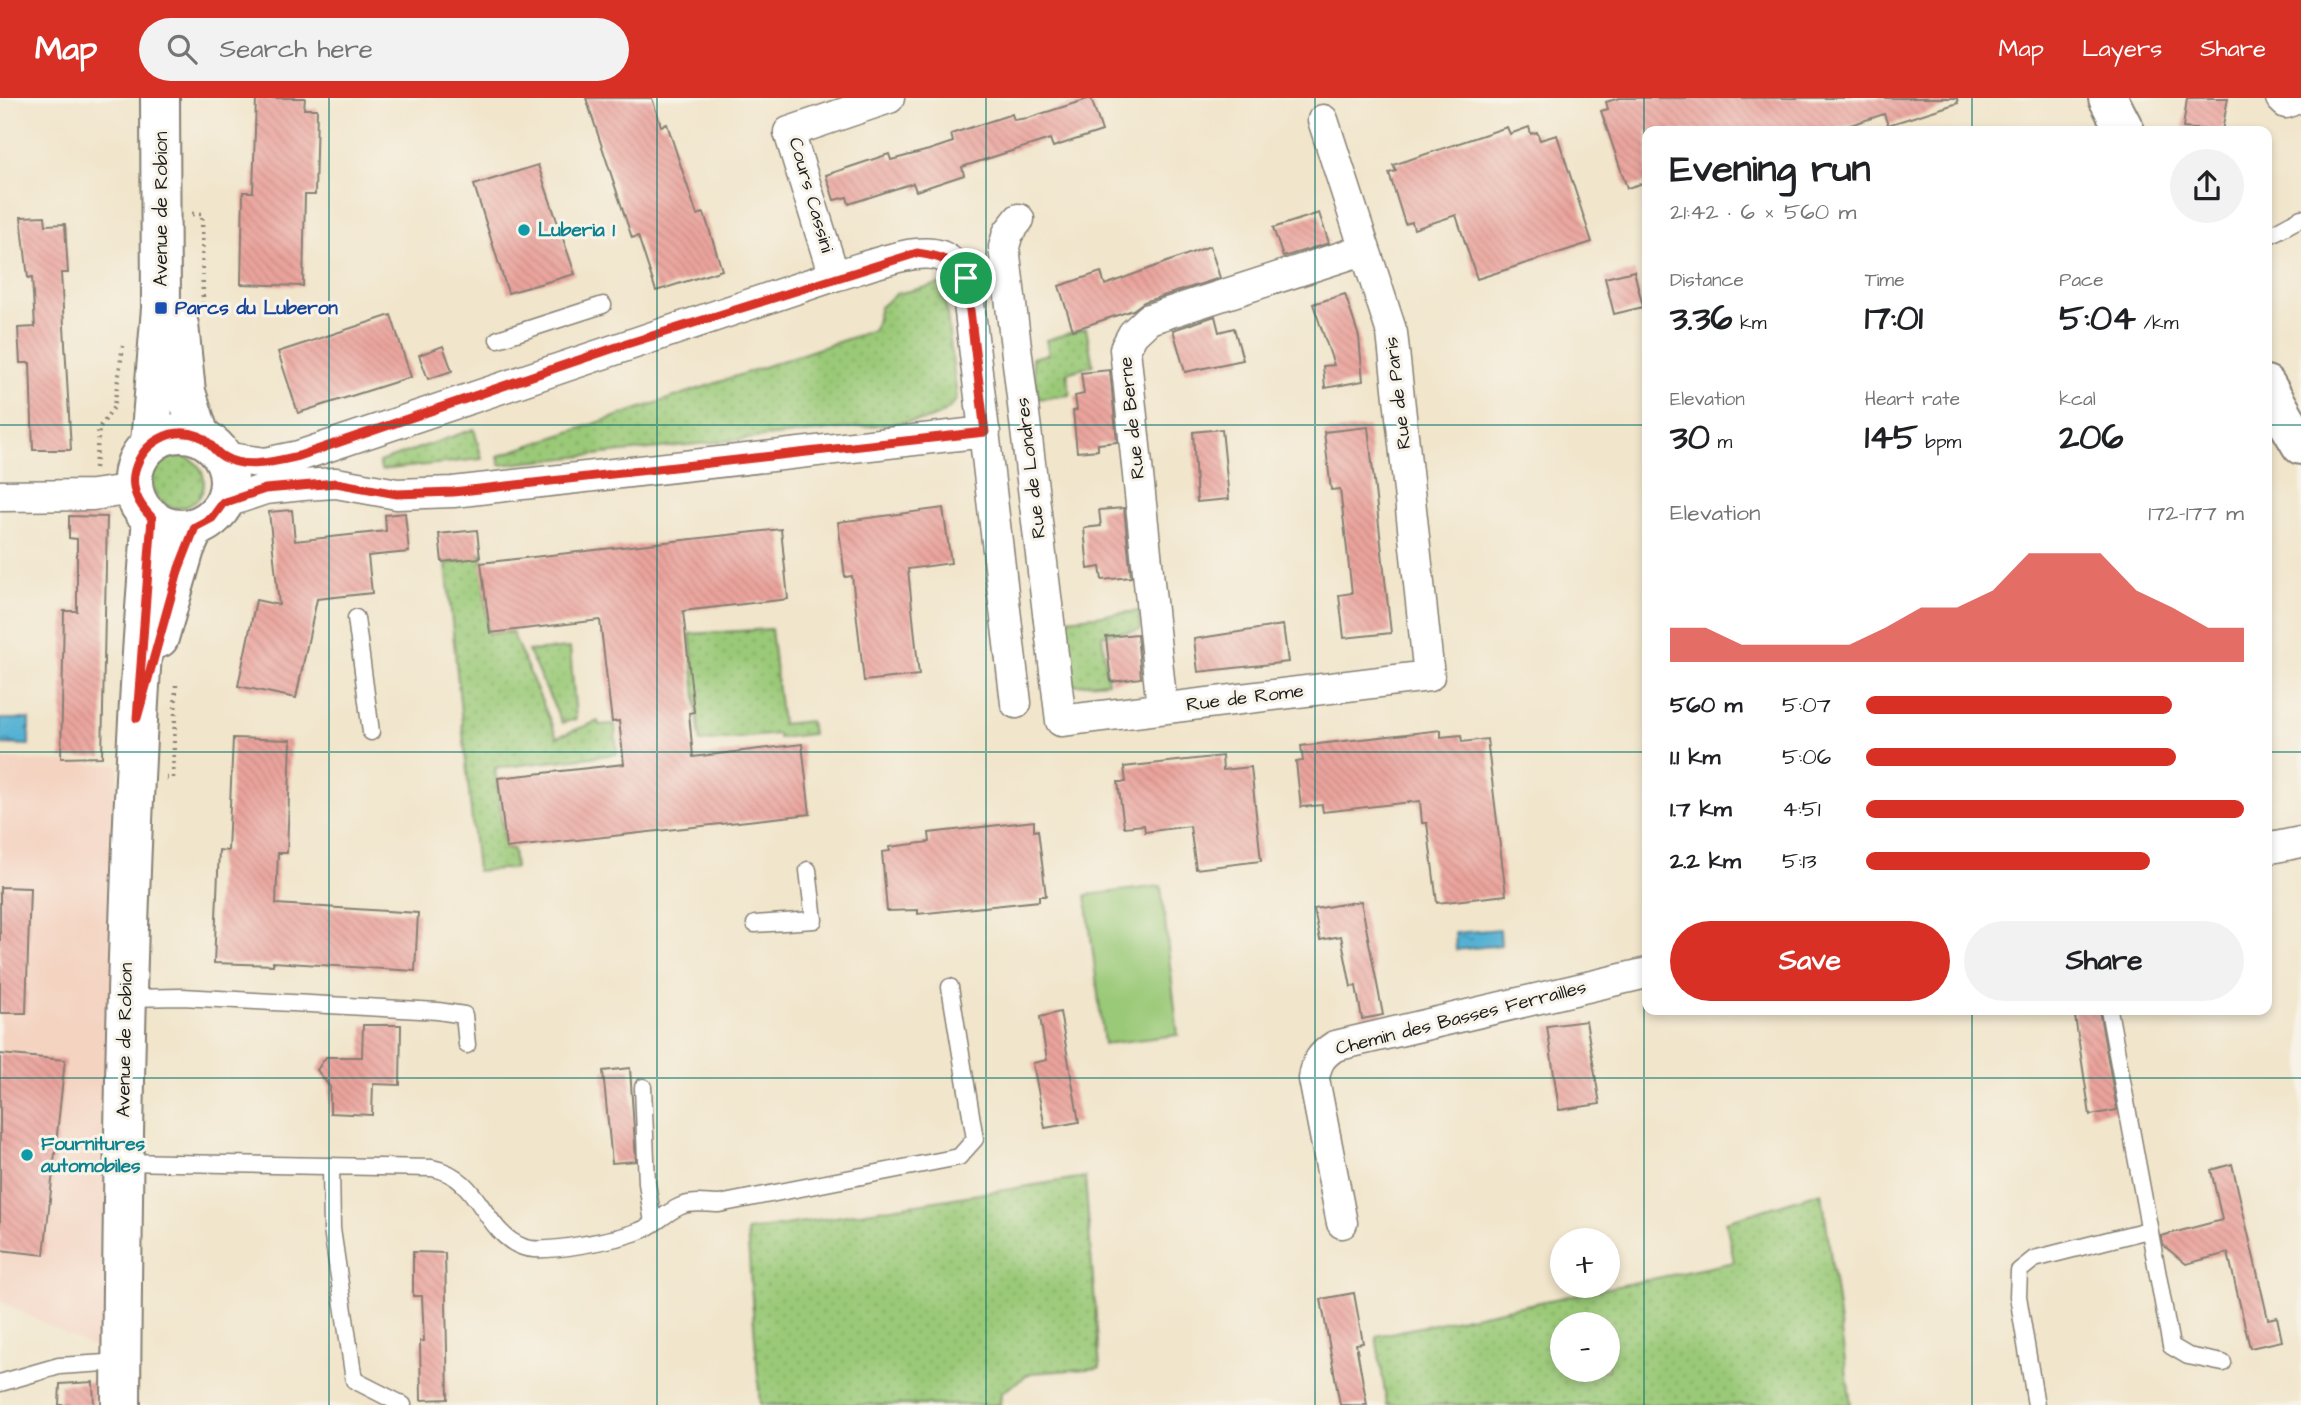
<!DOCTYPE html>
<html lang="en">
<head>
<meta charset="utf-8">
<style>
	body { margin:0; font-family:"Architects Daughter",sans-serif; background:#f2f2f2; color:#202124; height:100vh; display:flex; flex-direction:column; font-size:26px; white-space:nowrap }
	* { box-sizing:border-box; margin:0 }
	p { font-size:23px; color:#757577 }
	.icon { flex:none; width:38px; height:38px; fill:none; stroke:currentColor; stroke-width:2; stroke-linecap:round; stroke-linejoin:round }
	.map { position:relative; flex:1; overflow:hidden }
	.drawer { position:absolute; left:1642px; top:28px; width:630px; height:889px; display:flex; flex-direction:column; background:#fff; border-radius:14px; box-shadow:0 4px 10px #0003 }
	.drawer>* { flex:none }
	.fabs { position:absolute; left:1550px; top:1130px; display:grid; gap:14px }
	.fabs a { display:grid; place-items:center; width:70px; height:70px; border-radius:50%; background:#fff; box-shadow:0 4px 10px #0003; font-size:35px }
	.pin { position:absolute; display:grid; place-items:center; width:60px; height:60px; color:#fff; margin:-30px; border:4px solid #fff; border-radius:50%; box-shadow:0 2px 7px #0007 }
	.round { display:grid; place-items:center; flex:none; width:74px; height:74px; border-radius:37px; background:#f2f2f2 }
	.headline { display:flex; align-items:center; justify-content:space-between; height:119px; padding:0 28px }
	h1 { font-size:38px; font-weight:700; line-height:52px }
	.metrics { display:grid; grid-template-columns:repeat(3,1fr); gap:10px; height:119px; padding:7px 28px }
	.metrics div { display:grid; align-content:center }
	.metrics b { font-size:35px; font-weight:700 }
	.metrics small { font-size:19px; font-weight:400 }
	.metrics p { font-size:19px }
	.chart { height:196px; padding:14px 28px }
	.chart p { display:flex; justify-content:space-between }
	.chart svg { width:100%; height:126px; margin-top:7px; fill:#d93025; opacity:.7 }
	.primary-button { display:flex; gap:14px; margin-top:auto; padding:14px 28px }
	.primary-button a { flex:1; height:80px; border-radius:42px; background:#d93025; color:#fff; font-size:28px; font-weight:700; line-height:80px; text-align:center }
	.primary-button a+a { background:#f2f2f2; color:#202124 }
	ul { padding:0 28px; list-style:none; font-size:23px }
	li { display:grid; grid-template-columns:112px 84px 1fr; align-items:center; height:52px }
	li i { height:18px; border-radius:9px; background:#d93025 }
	header { display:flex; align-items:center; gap:42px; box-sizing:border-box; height:98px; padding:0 35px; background:#d93025; color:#fff }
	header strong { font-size:33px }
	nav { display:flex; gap:38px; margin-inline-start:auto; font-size:24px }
	.search { width:490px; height:63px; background:#f2f2f2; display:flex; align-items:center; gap:18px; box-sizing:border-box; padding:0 24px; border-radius:38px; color:#757577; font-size:26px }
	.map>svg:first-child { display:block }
</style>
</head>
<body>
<header>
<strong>Map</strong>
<div class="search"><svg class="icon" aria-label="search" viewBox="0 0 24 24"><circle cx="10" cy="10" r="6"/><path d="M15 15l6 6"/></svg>Search here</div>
<nav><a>Map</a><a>Layers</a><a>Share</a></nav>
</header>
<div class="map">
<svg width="2301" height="1307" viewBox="0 0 2301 1307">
	<defs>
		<pattern id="grass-dots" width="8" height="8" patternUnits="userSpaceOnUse" patternTransform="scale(1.75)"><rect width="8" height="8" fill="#9ac977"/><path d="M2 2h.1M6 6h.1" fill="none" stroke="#84ac66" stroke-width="1.8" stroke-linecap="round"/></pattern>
		<pattern id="water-ripples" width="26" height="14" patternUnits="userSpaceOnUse" patternTransform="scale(1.75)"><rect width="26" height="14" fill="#55b1d3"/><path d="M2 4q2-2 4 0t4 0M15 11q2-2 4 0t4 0" fill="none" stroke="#468faa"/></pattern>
		<pattern id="building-back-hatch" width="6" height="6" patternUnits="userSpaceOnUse" patternTransform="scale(1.75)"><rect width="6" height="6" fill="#eaa39c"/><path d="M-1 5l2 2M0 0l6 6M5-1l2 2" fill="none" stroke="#c88c86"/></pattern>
	</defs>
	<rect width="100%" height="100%" fill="#f7f3e8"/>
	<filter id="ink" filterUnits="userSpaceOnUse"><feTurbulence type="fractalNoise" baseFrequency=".0143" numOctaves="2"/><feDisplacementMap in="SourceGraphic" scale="14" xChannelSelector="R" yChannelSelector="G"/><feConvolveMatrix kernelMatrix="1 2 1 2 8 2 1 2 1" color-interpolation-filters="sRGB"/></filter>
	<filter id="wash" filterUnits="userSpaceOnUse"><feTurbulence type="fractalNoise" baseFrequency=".00686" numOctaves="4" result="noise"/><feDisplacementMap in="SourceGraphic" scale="28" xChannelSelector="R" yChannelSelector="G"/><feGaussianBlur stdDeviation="1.57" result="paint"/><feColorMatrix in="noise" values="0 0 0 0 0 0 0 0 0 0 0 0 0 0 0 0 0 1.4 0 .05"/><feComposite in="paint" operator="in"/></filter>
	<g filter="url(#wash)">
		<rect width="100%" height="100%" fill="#f1e5cb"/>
		<!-- built -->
		<path fill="#f4d3c1" d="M 0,661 L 118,667 L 106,1256 L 0,1203 Z"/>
		<!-- grass -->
		<path fill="url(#grass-dots)" stroke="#5b724a" stroke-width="2" fill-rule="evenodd" d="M 939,186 L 944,192 L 957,300 C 950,313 939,318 926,322 L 500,367 L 498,358 L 874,232 L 880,209 L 896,196 Z
			M 1086,230 L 1093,267 L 1067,275 L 1070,297 L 1038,301 L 1032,260 L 1049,256 L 1046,242 Z
			M 474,331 L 482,361 L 381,372 L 379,364 Z
			M152 384a26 26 0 1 1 52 0a26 26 0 1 1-52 0Z
			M 482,455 L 488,536 L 512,534 L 557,639 L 598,623 L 599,627 L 615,626 L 617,656 L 495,670 L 505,751 L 513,751 L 515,770 L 477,773 L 446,465 L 462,463 L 462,457 Z
			M 1139,513 L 1141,532 L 1102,537 L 1108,584 L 1064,588 L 1058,522 Z
			M 771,531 L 782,626 L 810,623 L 812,636 L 779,640 L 778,636 L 700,644 L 690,536 Z
			M 570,550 L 576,621 L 562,625 L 528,553 Z
			M 1085,1079 L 1100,1270 L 1031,1275 L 1001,1295 L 1000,1307 L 760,1307 L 747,1133 Z
			M 1822,1094 L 1851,1307 L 1387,1307 L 1376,1238 L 1734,1164 L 1726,1123 ZM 1563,1227 L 1608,1227 L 1608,1272 L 1563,1272 Z"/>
		<!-- garden -->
		<path fill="#9ac977" stroke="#5b724a" stroke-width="2" d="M 1161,788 L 1178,937 L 1104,946 L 1086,797 Z"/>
		<!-- water -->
		<path fill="url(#water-ripples)" stroke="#386678" stroke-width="2" d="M 0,621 L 29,621 L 29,647 L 0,646 Z
			M 1500,831 L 1501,847 L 1456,852 L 1455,835 Z"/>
		<g id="blocks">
			<!-- building -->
			<path fill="url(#building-back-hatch)" d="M 256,0 L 305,0 L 304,11 L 317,11 L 315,97 L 305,97 L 303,188 L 241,186 L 243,94 L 253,94 Z
				M 586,0 L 652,0 L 661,28 L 667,26 L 697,117 L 704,115 L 722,172 L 656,193 L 638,138 L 632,140 Z
				M 1091,0 L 1102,33 L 1053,49 L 1050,41 L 999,57 L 962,69 L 964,77 L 916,93 L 913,85 L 849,106 L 847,99 L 834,102 L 826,77 L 889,56 L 891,62 L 929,52 L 953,44 L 951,36 L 1012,16 L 1014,22 L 1028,20 Z
				M 1619,0 L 1957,0 L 1958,5 L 1888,27 L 1884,16 L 1832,33 L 1647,33 L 1647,84 L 1627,90 L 1601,13 L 1608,11 L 1606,4 Z
				M 2187,0 L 2228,0 L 2222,33 L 2183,30 Z
				M 1507,29 L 1510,36 L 1529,29 L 1531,36 L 1537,34 L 1540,42 L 1557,37 L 1592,144 L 1477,181 L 1456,117 L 1414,131 L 1412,124 L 1405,126 L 1389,75 L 1396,73 L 1393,67 Z
				M 538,67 L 575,176 L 508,195 L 474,87 Z
				M 1319,115 L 1329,145 L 1283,159 L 1273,130 Z
				M 45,118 L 46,127 L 65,126 L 68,175 L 61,175 L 71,352 L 33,352 L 30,265 L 20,265 L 18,230 L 35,229 L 32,179 L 28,180 L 21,119 Z
				M 1210,148 L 1220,180 L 1144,204 L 1133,212 L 1073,232 L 1059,188 L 1101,174 L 1105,187 Z
				M 1634,173 L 1643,209 L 1614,216 L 1605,180 Z
				M 1345,196 L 1359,239 L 1363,283 L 1325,290 L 1323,268 L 1334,267 L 1313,206 Z
				M 391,217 L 411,279 L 298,315 L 278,254 Z
				M 1215,218 L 1219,234 L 1234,230 L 1243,262 L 1185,274 L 1173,232 Z
				M 443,248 L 452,273 L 428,281 L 419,257 Z
				M 1110,272 L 1117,344 L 1098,346 L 1098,352 L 1077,354 L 1073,313 L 1077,312 L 1075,298 L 1084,296 L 1081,275 Z
				M 1368,329 L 1391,535 L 1344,540 L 1339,497 L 1352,495 L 1340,391 L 1331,392 L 1324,334 Z
				M 1222,331 L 1229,401 L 1197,404 L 1193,334 Z
				M 943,410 L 951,465 L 908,471 L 919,577 L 864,583 L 852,478 L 845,479 L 838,424 Z
				M 1124,410 L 1131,479 L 1102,482 L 1100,469 L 1088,471 L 1084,430 L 1101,428 L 1099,412 Z
				M 292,412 L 295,443 L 386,433 L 385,417 L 405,415 L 409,454 L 368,458 L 372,495 L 317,501 L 296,600 L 238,588 L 256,502 L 279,507 L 269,414 Z
				M 69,418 L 107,419 L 102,659 L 61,660 L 64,513 L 77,513 L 77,441 L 69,440 Z
				M 781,431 L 788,501 L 683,513 L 694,614 L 689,615 L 693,659 L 802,646 L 810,716 L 506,750 L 498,680 L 624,666 L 619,623 L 612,624 L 600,522 L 490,535 L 481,465 Z
				M 477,432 L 480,460 L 442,464 L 439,436 Z
				M 1283,527 L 1288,564 L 1198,574 L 1194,541 Z
				M 1137,536 L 1141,580 L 1111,584 L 1106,539 Z
				M 1441,632 L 1441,639 L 1461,637 L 1462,644 L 1487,641 L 1506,797 L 1437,805 L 1427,725 L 1422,725 L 1420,703 L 1323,714 L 1322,707 L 1301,709 L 1296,664 L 1303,663 L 1301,648 Z
				M 233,640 L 291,642 L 287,755 L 278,755 L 276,806 L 418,815 L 415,873 L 273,864 L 273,867 L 214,865 L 219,752 L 228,753 Z
				M 1222,658 L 1223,672 L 1251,669 L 1261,763 L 1196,771 L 1190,728 L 1145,734 L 1144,727 L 1124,729 L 1118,684 L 1126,684 L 1124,669 Z
				M 1034,723 L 1034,733 L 1038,732 L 1046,798 L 1039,798 L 1039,803 L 918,816 L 918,812 L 887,813 L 882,754 L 890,753 L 889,749 L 930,744 L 929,735 Z
				M 0,789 L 30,790 L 26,915 L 0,915 Z
				M 1361,803 L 1383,917 L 1362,921 L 1356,888 L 1351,889 L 1341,838 L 1320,842 L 1314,811 Z
				M 2074,912 L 2099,912 L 2117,1012 L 2090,1017 Z
				M 1060,914 L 1079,1024 L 1045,1030 L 1033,965 L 1047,962 L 1040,919 Z
				M 1586,923 L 1600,1006 L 1559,1012 L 1547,928 Z
				M 363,927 L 401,927 L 400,987 L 373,986 L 372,1017 L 330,1015 L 330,989 L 317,972 L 326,959 L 362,959 Z
				M 0,956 L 65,962 L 44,1157 L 0,1152 Z
				M 630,970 L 636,1063 L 612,1065 L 603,973 Z
				M 2232,1066 L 2268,1221 L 2277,1219 L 2282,1243 L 2250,1250 L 2228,1155 L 2186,1166 L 2163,1147 L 2161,1138 L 2222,1122 L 2211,1072 Z
				M 413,1154 L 445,1155 L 448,1301 L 421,1302 L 420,1243 L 424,1243 L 422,1198 L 413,1198 Z
				M 1354,1195 L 1363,1245 L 1356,1246 L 1367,1307 L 1340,1307 L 1321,1201 Z
				M 93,1284 L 94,1307 L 59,1307 L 60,1286 Z"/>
		</g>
	</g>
	<g filter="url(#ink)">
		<use href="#blocks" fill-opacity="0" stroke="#868074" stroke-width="2"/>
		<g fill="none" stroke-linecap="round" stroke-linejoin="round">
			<!-- lane casing -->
			<g stroke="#868074" stroke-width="19">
				<path id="lane" d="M 2266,139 L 2301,120
					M 498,241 L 603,207
					M 356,520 L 371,634
					M 755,826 L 814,822 L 808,772
					M 126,900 L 182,899 L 438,913 L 464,917 L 467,947
					M 2109,912 L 2171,1248 L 2188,1258 L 2223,1265
					M 643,989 L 647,1085 L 653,1125
					M 123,1064 L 432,1070 C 481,1079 483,1135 523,1149 C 542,1157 619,1141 639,1133 C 654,1128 666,1114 681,1108 C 691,1103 708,1106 719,1106 L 959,1059 L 975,1041 L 950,889
					M 331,1068 L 332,1131 L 354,1282 L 403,1307
					M 0,1285 L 59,1268 L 121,1264
					M 2036,1307 L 2018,1198 L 2019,1173 L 2034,1161 L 2148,1132"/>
			</g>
			<!-- street casing -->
			<g stroke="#868074" stroke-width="33">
				<path id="street" d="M 2281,0 L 2286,5 L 2297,0
					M 1019,121 L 1008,135 L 1004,149 L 1061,623 L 1429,578 L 1392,235 L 1323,22
					M 834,178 L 789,34 L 889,0
					M 223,359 L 265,365 L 299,358 L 834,178 C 862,171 915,148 941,158 C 952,163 959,172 966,180 L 1016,605
					M 0,398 L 93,397 L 134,391
					M 224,405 L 265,391 L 303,387 L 336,385 L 397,396 L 453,394 L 985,334
					M 1162,610 L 1125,251 L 1133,236 L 1149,221 L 1363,152
					M 2266,751 L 2301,744
					M 1342,1125 L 1314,981 C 1316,965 1321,957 1335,948 L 1647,875"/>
			</g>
			<!-- secondary casing -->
			<g stroke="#868074" stroke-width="42">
				<path id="secondary" d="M 2108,0 L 2125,33
					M 179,227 L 186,294 L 200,338
					M 2266,287 L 2301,347
					M133 383a48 48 0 1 1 96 0a48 48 0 1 1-96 0Z
					M 150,346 L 161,210 L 160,0
					M 159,540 L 185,451 L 195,429
					M 121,1307 C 123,1011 127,716 152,420"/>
			</g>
			<!-- path -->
			<path stroke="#868074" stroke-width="4.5" stroke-dasharray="2 5" stroke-linecap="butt" d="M 192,116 L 202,116 L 203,206
				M 95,370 L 99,330 L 114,309 L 123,248
				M 166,680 L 173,680 L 176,587"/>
			<!-- lane -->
			<use href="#lane" stroke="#fff" stroke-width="16"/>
			<!-- street -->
			<use href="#street" stroke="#fff" stroke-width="30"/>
			<!-- secondary -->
			<use href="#secondary" stroke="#fff" stroke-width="38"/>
		</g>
	</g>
	<g fill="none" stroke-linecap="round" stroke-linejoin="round" filter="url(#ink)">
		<!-- route casing -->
		<g stroke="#fff" stroke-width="14">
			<path id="route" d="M 917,155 C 940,158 951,162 966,180 L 985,334 L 453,394 L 397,396 L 336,385 L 265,391 L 223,405 L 212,420 L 195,429 L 179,470 L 137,620 L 152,420 C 139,407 130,390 135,372 C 143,344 172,328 199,338 C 210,343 214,354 224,359 C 245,372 277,363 299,358 L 617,249 Z"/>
		</g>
		<!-- route -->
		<use href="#route" stroke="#d93025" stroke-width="9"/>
	</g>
	<!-- grid -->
	<path fill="none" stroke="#0f766e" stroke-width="2" stroke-opacity="0.55" d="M 329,0 L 329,1307M 657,0 L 657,1307M 986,0 L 986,1307M 1315,0 L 1315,1307M 1644,0 L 1644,1307M 1972,0 L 1972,33M 0,327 L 1647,327M 2266,327 L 2301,327M 0,654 L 1647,654M 2266,654 L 2301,654M 1972,912 L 1972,1307M 0,980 L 2301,980"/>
	<!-- markers -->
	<g fill="#0f9aa8" stroke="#f7f3e8" stroke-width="2.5">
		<circle cx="524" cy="132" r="7"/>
		<circle cx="27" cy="1057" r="7"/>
	</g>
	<rect fill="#1a4fb4" stroke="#f7f3e8" stroke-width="2.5" x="154" y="203" width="14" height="14" rx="3.5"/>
	<g text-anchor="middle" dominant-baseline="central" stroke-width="6" stroke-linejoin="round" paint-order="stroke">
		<!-- street labels -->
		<g font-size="19" fill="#1c1c1c" stroke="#f7f3e8">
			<text transform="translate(811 97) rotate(74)">Cours Cassini</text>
			<text transform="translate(161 111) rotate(-90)">Avenue de Robion</text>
			<text transform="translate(1398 295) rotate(-97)">Rue de Paris</text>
			<text transform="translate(1132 320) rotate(-96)">Rue de Berne</text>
			<text transform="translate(1031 370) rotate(-97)">Rue de Londres</text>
			<text transform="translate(1245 600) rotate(-7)">Rue de Rome</text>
			<text transform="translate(1461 920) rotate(-14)">Chemin des Basses Ferrailles</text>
			<text transform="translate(125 942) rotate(-89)">Avenue de Robion</text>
		</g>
		<!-- culture labels -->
		<g font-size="19" font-weight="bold" fill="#0d838f" stroke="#f7f3e8" text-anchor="start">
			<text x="538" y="132">Luberia 1</text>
			<text x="41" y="1046">Fournitures<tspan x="41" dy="22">automobiles</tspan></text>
		</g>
		<!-- transit labels -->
		<g font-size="19" font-weight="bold" fill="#164399" stroke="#f7f3e8" text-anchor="start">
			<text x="175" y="210">Parcs du Luberon</text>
		</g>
	</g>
</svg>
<div class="fabs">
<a>+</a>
<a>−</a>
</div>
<div class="pin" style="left:966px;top:180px;background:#1e9e55"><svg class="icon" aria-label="arrive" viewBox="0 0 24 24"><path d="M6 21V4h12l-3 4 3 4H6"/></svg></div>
<section class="drawer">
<div class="headline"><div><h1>Evening run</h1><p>21:42 · 6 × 560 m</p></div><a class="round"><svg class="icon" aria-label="share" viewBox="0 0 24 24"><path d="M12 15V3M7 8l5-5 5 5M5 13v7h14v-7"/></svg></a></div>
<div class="metrics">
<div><p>Distance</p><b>3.36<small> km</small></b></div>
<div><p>Time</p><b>17:01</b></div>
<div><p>Pace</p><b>5:04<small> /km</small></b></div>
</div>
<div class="metrics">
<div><p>Elevation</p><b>30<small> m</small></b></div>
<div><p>Heart rate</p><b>145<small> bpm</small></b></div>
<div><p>kcal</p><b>206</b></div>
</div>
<div class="chart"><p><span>Elevation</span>172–177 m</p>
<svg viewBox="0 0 160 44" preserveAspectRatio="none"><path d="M0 44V32L10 32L20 38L30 38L40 38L50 38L60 32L70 25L80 25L90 19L100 6L110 6L120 6L130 19L140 25L150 32L160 32V44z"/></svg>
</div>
<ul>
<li><b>560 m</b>5:07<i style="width:81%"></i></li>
<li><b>1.1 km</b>5:06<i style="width:82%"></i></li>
<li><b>1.7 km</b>4:51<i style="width:100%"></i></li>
<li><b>2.2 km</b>5:13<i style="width:75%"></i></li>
</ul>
<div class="primary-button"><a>Save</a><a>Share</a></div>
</section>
</div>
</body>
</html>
